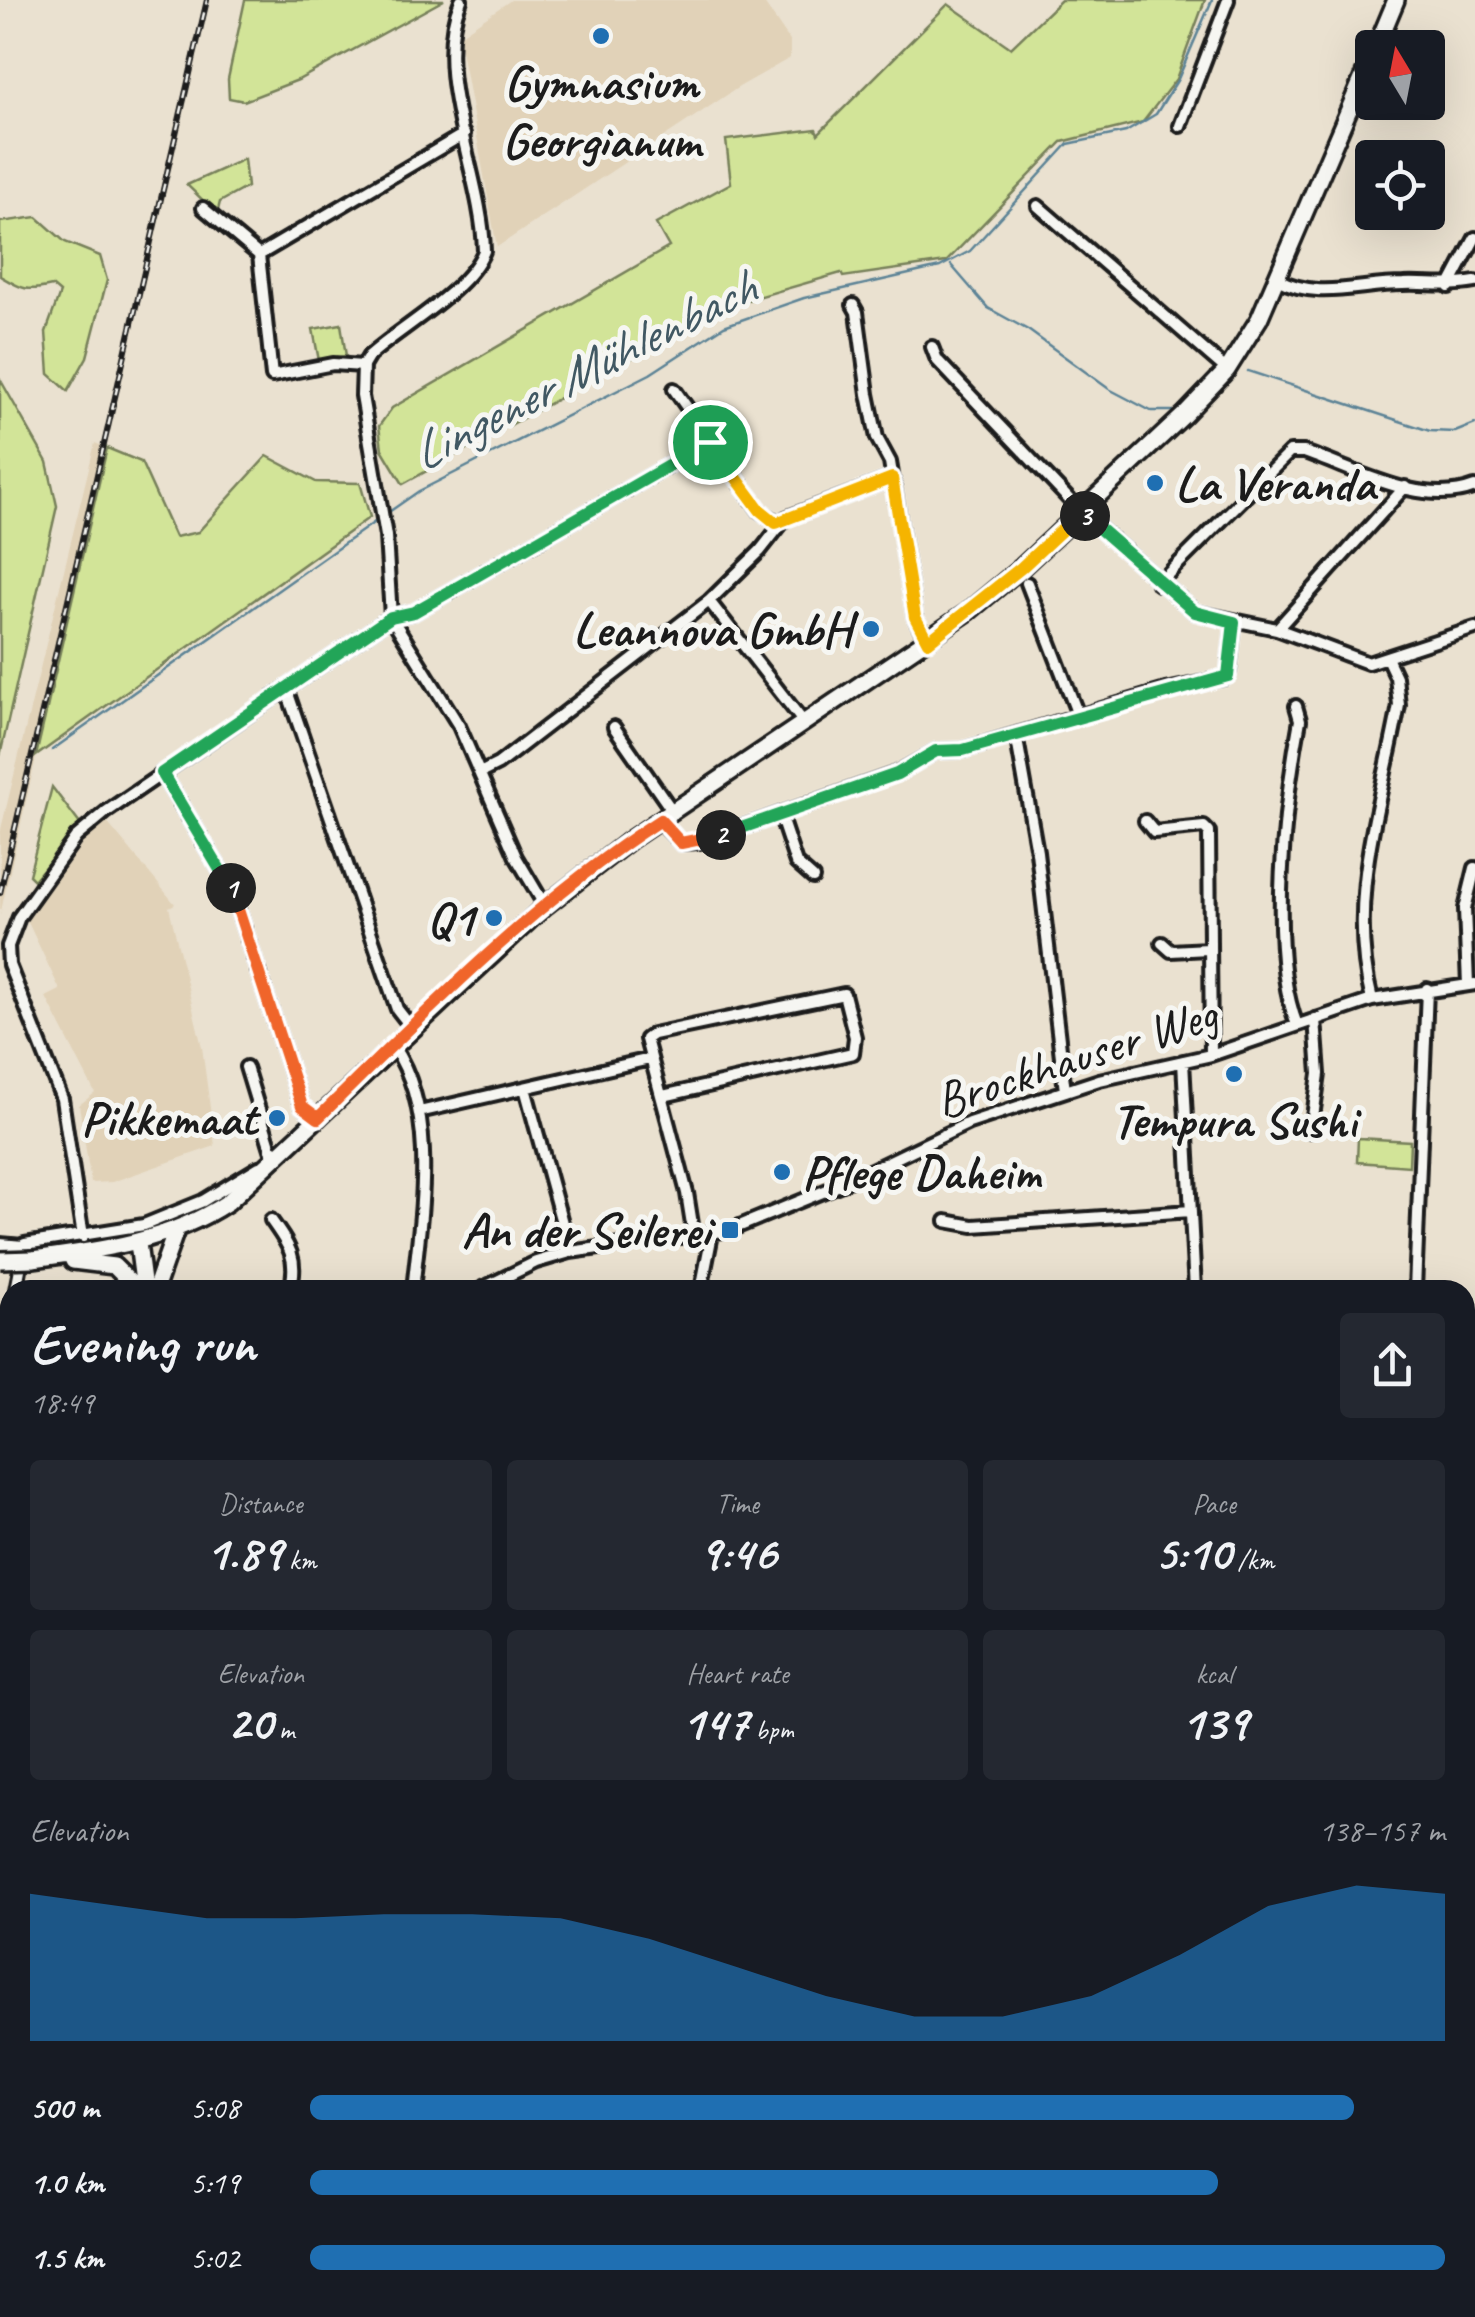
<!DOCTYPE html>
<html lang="en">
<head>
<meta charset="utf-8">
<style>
	body { margin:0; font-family:Caveat,sans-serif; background:#242831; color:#f1f3f6; height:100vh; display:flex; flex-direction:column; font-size:38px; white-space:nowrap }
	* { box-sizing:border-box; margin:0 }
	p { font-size:32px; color:#9ea1a6 }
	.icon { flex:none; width:55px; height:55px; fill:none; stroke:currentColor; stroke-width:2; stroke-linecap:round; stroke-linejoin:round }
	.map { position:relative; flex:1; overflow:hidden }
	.details { position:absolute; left:0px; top:1280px; width:1475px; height:1038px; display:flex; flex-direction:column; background:#171b24; border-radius:30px 30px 0 0; box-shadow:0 10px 40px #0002 }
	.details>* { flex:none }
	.needle { width:65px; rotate:350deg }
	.buttons { position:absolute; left:1355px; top:30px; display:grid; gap:20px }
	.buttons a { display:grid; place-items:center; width:90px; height:90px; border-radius:10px; background:#171b24; box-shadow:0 10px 40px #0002; font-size:50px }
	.pin { position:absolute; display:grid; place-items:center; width:85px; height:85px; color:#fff; margin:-42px; border:5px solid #fff; border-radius:50%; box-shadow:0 2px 10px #0007 }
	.km { position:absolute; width:50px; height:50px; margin:-25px; border-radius:50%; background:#222; color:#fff; font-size:28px; line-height:50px; text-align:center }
	.round { display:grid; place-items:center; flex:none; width:105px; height:105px; border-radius:10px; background:#242831 }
	.overview { display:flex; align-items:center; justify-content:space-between; height:170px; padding:0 30px }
	h1 { font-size:55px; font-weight:800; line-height:75px }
	.metrics { display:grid; grid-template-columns:repeat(3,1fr); gap:15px; height:170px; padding:10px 30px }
	.metrics div { display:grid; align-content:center; border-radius:10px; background:#242831; text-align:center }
	.metrics b { font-size:50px; font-weight:800 }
	.metrics small { font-size:28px; font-weight:400 }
	.metrics p { font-size:28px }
	.chart { height:280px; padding:20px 30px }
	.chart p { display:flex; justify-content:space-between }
	.chart svg { width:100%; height:180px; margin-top:10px; fill:#1f6fb2; opacity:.7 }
	ul { padding:0 30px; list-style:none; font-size:32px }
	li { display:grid; grid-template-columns:160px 120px 1fr; align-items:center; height:75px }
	li i { height:25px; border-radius:12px; background:#1f6fb2 }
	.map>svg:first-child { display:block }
</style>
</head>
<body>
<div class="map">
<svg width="1475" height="2317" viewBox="0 0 1475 2317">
	<rect width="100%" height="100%" fill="#eae1d0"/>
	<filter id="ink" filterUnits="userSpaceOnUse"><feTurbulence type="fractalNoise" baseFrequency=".01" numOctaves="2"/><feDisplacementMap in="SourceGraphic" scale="20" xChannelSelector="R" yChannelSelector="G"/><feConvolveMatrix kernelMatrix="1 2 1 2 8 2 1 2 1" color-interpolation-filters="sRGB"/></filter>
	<g filter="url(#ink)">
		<!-- built -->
		<path fill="#e1d2b8" d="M 511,0 L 762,0 L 790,41 L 790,58 L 739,87 L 497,247 L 460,44 L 461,34 Z
			M 95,443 L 107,448 L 0,915 L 0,833 Z
			M 106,821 L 175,904 L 169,907 L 202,1047 L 215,1146 L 112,1182 L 91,1183 L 79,1105 L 95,1093 L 46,997 L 60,990 L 25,916 L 81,843 Z"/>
		<!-- green -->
		<path fill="#d2e498" stroke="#77805a" stroke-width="2.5" d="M 245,0 L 444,0 L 298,80 L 244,101 L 229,98 L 228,79 Z
			M 1061,0 L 1205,0 L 1176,79 L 1143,122 L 1062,142 L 946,262 L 843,277 L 841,273 L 727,306 L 403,484 L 382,449 L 379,426 L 392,408 L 669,247 L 656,224 L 731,183 L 726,140 L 816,129 L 818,134 L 948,4 L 1011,48 Z
			M 244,159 L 247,187 L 220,202 L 217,214 L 187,185 Z
			M 37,217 L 65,242 L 100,256 L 107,280 L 87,357 L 68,391 L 49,374 L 46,332 L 60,293 L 52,286 C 26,292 22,289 0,276 L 0,222 Z
			M 341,324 L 346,356 L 319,361 L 313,329 Z
			M 0,379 L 47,462 L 57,506 L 0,756 Z
			M 107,448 L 141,462 L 175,537 L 198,532 L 267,456 L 316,482 L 360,483 L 370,517 L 36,756 Z
			M 52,787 L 80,824 L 34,880 L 29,875 Z
			M 1358,1138 L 1410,1141 L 1409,1166 L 1357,1162 Z
			M 504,2308 L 808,2308 L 808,2317 L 504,2317 Z"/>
		<!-- water -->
		<path fill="#87c7e8" stroke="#5c8396" stroke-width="2.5" d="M 967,2308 L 1027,2308 L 1030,2317 L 963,2317 Z
			M 1200,2308 L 1280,2308 L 1286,2317 L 1180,2317 Z"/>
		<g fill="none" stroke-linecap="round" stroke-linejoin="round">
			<!-- stream -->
			<path stroke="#5c8396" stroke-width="2.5" d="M 951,265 L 988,308 L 1028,330 L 1109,389 L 1151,411 L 1172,411
				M 1248,371 L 1430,431 L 1455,432 L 1475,424
				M 386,514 L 419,491 L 650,374 L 724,326 L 804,298 L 940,267 L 970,251 L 1068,144 L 1126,132 L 1156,114 L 1178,79 L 1212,0
				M 52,750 L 379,519"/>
			<!-- street casing -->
			<g stroke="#1c1c1c" stroke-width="18">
				<path id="street" d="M 461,0 C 430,73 482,173 484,251 C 468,291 402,326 369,356 L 363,366 L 362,396 L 386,536 L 391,617 L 459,726 L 516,857 L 545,906
					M 1180,126 L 1228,0
					M 1038,206 L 1227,370
					M 203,208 L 259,255 L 272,376 L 333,364 L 363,366
					M 259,255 L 464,134
					M 1277,279 C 1319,301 1358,284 1403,284 C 1428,283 1450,287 1475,282
					M 1449,287 L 1475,238
					M 853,305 L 857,312 L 868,394 L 877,438 L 890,462 L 915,617 L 927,642
					M 932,347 L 937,360 L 1081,512 L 1195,612 L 1277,629 L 1368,663 L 1475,628
					M 674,389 L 760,511 L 779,523
					M 1027,583 L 1078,715
					M 1158,584 L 1290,452 L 1304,452 C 1355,469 1421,508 1475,487
					M 709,601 L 805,724
					M 1277,629 L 1405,487
					M 287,691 L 397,1009 L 411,1027
					M 1296,706 L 1300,720 C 1285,800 1267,949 1297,1025
					M 614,727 L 673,812
					M 1016,734 L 1037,852 L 1065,1091
					M 162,773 L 231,888 L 302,1106 L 317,1118
					M 480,773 L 498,764 L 709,601 L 760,551 L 786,518 L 892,478
					M 780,815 L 796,863 L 813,878
					M 659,821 L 681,843 L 700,842 L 897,773 L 936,751 L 963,750 L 1166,690 L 1224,678 L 1229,671 L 1234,622
					M 1145,821 L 1154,832 L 1204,827 L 1209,832 L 1211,1055
					M 1162,943 L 1171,951 L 1208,949
					M 1468,985 L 1465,909 L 1475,868
					M 1372,1000 C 1346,897 1381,805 1399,705 L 1396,677 L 1388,660
					M 393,1046 C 439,1114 421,1212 413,1290
					M 1183,1061 L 1195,1290
					M 246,1067 L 274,1159
					M 525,1088 L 570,1252
					M 663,1096 L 853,1053 L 855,1037 L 844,994 L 653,1034 L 646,1039 L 687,1193 L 694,1237
					M 419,1112 L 650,1059
					M 1311,1131 L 1319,1074 L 1315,1019
					M 271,1220 C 289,1245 299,1259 290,1290
					M 946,1221 L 973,1226 L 1191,1211
					M 83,1237 L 62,1099 L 9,965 L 8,946 L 19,917 L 76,837 L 106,812 L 391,617 L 414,612 L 710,442
					M 0,1244 L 23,1246
					M 16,1290 L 25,1244 L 144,1225 L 203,1201 L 259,1167
					M 479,1290 L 536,1262 L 570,1252 L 730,1230 L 842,1184 L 969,1123 L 1099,1080 L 1211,1055 L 1372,1000 L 1475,984
					M 701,1290 L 712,1234
					M 1415,1290 L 1427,989
					M 0,1332 L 10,1305
					M 1465,1362 L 1475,1359
					M 0,1528 L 10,1526
					M 1465,1828 L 1473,1830
					M 0,2080 L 10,2081
					M 1465,2093 L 1475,2094
					M 0,2196 L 10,2198
					M 1465,2200 L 1475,2201
					M 274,2308 L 275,2317
					M 449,2308 L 450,2317
					M 1062,2308 L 1064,2317
					M 1363,2308 L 1365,2317
					M 128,2317 L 130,2308
					M 810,2317 L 810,2308"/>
			</g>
			<!-- secondary casing -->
			<g stroke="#1c1c1c" stroke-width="22">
				<path id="secondary" d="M 1376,48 L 1396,0
					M 138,1243 L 144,1290
					M 33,1259 C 102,1250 169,1241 228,1202 L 545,906 L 630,840 L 968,612 L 1021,568 L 1184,415 L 1227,370 L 1259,319 L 1372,56
					M 73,1261 L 114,1266 L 138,1290
					M 155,1290 L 176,1230
					M 0,1650 L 10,1619
					M 1465,1652 L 1475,1648
					M 0,1668 L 10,1693
					M 0,1717 L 10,1717
					M 1465,1917 L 1475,1927"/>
			</g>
			<!-- street -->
			<use href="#street" stroke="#f6f6f2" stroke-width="10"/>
			<!-- secondary -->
			<use href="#secondary" stroke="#f6f6f2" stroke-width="15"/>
			<!-- rail casing -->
			<g stroke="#1c1c1c" stroke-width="6">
				<path id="rail" d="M 0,893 L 207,0"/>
			</g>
			<!-- rail -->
			<use href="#rail" stroke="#f6f6f2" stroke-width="2.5" stroke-dasharray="8" stroke-linecap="butt"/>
			<!-- secondary-bridge casing -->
			<g stroke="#1c1c1c" stroke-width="22" stroke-linecap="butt">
				<path id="secondary-bridge" d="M 0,1260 L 33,1259"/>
			</g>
			<!-- secondary-bridge -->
			<use href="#secondary-bridge" stroke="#f6f6f2" stroke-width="15"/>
		</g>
	</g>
	<g fill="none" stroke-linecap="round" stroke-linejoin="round" filter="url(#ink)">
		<!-- split-1 casing -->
		<g stroke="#fff" stroke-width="20">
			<path id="split-1" d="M 231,888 L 162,773 L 391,617 L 414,612 L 710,442"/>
		</g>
		<!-- split-2 casing -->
		<g stroke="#fff" stroke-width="20">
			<path id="split-2" d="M 231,888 L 302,1106 L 318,1118 C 425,1013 533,902 660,820 L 681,843 L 721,835"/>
		</g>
		<!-- split-3 casing -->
		<g stroke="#fff" stroke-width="20">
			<path id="split-3" d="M 721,835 L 897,774 L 936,751 L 963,750 L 1228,676 L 1234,622 L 1195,612 L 1085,516"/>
		</g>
		<!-- split-4 casing -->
		<g stroke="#fff" stroke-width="20">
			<path id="split-4" d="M 710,442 L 760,510 L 776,523 L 892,478 L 915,617 L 928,642 L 1021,568 L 1081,512 L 1085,516"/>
		</g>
		<!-- split-1 -->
		<use href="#split-1" stroke="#22a559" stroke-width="12"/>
		<!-- split-2 -->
		<use href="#split-2" stroke="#f0652b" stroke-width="12"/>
		<!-- split-3 -->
		<use href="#split-3" stroke="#22a559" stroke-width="12"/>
		<!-- split-4 -->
		<use href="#split-4" stroke="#f5b400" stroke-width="12"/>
	</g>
	<!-- markers -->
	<g fill="#1f6fb2" stroke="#f6f6f2" stroke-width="4">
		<circle cx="601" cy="36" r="10"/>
		<circle cx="1155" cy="483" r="10"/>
		<circle cx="871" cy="629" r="10"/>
		<circle cx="494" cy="918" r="10"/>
		<circle cx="1234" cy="1074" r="10"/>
		<circle cx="277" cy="1118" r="10"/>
		<circle cx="782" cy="1172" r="10"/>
		<rect x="720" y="1220" width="20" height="20" rx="5"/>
	</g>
	<g text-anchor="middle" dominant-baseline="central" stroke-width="10" stroke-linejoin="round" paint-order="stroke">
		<!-- poi labels -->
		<g font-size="50" font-weight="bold" fill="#1c1c1c" stroke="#f6f6f2" text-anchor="end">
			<text x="601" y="82" text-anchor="middle">Gymnasium<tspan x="601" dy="58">Georgianum</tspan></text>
			<text x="1175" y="483" text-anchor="start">La Veranda</text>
			<text x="851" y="629">Leannova GmbH</text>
			<text x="474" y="918">Q1</text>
			<text x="257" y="1118">Pikkemaat</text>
			<text x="1234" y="1120" text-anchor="middle">Tempura Sushi</text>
			<text x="802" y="1172" text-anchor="start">Pflege Daheim</text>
			<text x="710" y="1230">An der Seilerei</text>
		</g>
		<!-- street labels -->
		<g font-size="50" fill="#1c1c1c" stroke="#f6f6f2">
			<text transform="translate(1076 1057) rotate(-18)">Brockhauser Weg</text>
		</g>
		<!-- water labels -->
		<g font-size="52" font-style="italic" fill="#415863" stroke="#f6f6f2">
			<text transform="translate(583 370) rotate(-27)">Lingener Mühlenbach</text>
		</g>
	</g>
</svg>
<div class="buttons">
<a><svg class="needle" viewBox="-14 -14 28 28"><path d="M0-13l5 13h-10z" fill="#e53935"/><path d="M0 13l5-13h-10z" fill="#9ea1a6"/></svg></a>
<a><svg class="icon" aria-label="locate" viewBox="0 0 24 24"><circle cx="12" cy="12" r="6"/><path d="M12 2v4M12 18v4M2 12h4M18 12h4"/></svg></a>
</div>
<div class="pin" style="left:710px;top:442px;background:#1e9e55"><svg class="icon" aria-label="arrive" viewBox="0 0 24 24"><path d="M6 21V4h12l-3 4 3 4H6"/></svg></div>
<b class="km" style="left:231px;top:888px">1</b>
<b class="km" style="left:721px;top:835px">2</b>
<b class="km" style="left:1085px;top:516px">3</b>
<section class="details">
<div class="overview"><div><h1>Evening run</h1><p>18:49</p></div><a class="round"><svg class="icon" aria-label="share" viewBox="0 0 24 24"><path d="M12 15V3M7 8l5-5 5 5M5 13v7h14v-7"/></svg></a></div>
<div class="metrics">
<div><p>Distance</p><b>1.89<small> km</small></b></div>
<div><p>Time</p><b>9:46</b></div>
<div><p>Pace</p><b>5:10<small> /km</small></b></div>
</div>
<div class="metrics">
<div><p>Elevation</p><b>20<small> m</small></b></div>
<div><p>Heart rate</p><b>147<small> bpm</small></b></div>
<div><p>kcal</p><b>139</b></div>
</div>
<div class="chart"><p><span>Elevation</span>138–157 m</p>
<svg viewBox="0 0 160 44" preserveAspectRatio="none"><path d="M0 44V8L10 11L20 14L30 14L40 13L50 13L60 14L70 19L80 26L90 33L100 38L110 38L120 33L130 23L140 11L150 6L160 8V44z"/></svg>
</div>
<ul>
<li><b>500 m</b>5:08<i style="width:92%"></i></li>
<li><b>1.0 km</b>5:19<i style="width:80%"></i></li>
<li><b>1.5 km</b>5:02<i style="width:100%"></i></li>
</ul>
</section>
</div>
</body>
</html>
